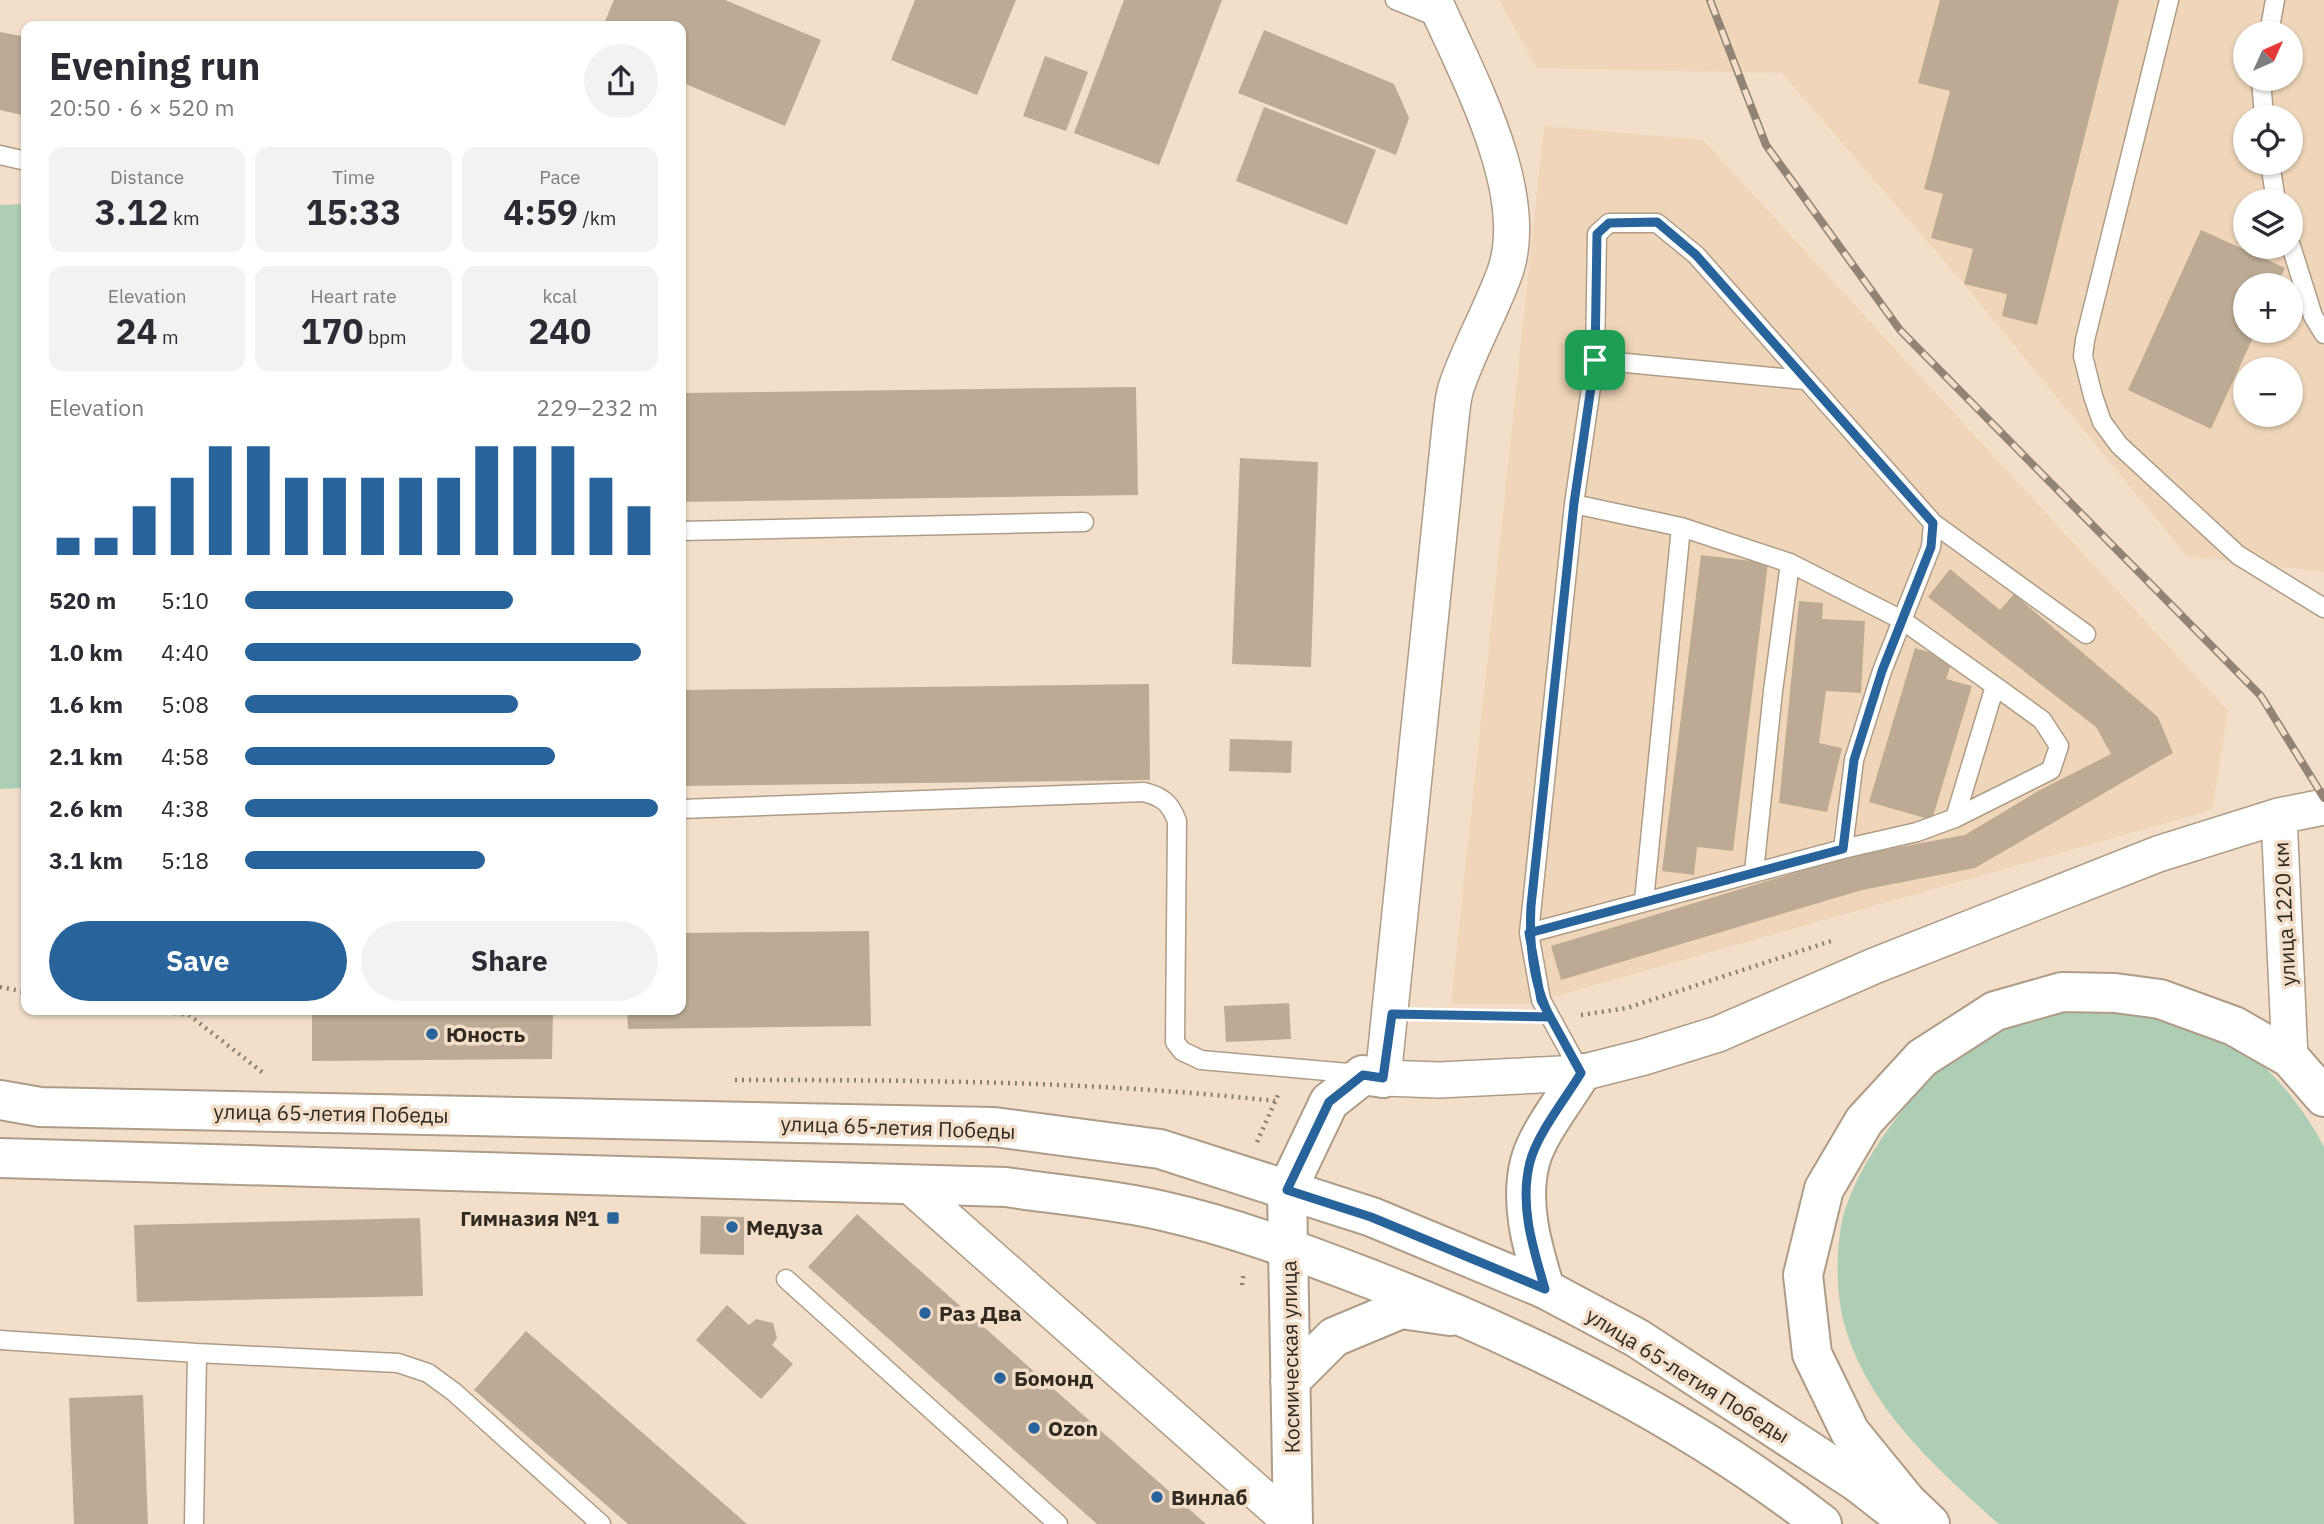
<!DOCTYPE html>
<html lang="en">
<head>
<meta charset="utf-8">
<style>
	body { margin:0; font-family:"IBM Plex Sans",sans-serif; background:#f2f2f3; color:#2b2b33; height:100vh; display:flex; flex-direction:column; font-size:26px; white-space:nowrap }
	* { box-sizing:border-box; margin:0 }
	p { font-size:23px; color:#7c7c81 }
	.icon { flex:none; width:38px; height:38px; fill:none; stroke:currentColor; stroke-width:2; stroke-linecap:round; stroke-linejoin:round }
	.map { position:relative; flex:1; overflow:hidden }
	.panel { position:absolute; left:21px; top:21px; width:665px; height:994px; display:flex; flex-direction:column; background:#fff; border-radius:14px; box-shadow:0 2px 5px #0004 }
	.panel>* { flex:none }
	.needle { width:46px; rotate:45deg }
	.tools { position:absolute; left:2233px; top:21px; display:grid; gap:14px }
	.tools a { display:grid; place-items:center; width:70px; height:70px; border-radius:50%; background:#fff; box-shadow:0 2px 5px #0004; font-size:35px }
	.pin { position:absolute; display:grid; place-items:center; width:60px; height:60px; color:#fff; margin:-30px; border-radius:14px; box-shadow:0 4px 10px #0006 }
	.round { display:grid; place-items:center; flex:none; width:74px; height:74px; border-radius:37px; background:#f2f2f3 }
	.headline { display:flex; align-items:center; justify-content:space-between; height:119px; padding:0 28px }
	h1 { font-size:38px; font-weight:700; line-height:52px }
	.figures { display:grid; grid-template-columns:repeat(3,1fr); gap:10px; height:119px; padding:7px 28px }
	.figures div { display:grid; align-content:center; border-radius:14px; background:#f2f2f3; text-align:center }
	.figures b { font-size:35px; font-weight:700 }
	.figures small { font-size:19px; font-weight:400 }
	.figures p { font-size:19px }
	.chart { height:196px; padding:14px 28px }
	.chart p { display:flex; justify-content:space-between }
	.chart svg { width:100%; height:126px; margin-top:7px; stroke:#28639b; stroke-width:6 }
	.primary-button { display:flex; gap:14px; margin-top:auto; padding:14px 28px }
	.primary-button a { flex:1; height:80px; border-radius:42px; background:#28639b; color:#fff; font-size:28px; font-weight:700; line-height:80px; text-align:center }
	.primary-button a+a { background:#f2f2f3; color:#2b2b33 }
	ul { padding:0 28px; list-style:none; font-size:23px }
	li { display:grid; grid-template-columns:112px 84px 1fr; align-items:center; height:52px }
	li i { height:18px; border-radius:9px; background:#28639b }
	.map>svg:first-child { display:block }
</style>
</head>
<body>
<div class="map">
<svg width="2324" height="1524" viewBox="0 0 2324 1524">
	<rect width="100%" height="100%" fill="#f2dec9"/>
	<!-- built -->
	<path fill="#efd6ba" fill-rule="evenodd" d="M 1499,0 L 2324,0 L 2324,572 L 2187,556 L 1964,284 L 1782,73 L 1537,68 ZM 2245,33 L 2291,33 L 2291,79 L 2245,79 ZM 2245,117 L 2291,117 L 2291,163 L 2245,163 ZM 2245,201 L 2291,201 L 2291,247 L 2245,247 ZM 2245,285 L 2291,285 L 2291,331 L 2245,331 ZM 2245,369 L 2291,369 L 2291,415 L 2245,415 Z
		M 1544,126 L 1703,140 L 2228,711 L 2212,810 L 1528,1004 L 1451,1004 Z"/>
	<!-- green -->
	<path fill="#adceb4" d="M 26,204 L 26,788 L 0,789 L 0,205 Z
		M 2069,1005 C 2112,1007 2159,1009 2201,1024 C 2252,1044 2300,1099 2324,1147 L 2324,1524 L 1999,1524 C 1938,1470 1868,1408 1845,1326 C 1836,1297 1836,1256 1841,1226 C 1856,1151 1949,1040 2022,1015 C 2037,1011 2053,1009 2069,1005 Z"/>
	<!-- building -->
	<path fill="#bcaa94" d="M 614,0 L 725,0 L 821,40 L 785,126 L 681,82 L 681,26 L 603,26 Z
		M 915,0 L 1016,0 L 977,95 L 891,60 Z
		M 1124,0 L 1222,0 L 1159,165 L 1074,133 Z
		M 1940,0 L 2119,0 L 2037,325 L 2002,316 L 2007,294 L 1964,284 L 1973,249 L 1931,238 L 1943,194 L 1924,189 L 1950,91 L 1918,83 Z
		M 1264,30 L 1394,84 L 1409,118 L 1396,155 L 1238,93 Z
		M 0,32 L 26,37 L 26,116 L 0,110 Z
		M 1045,56 L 1088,72 L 1066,131 L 1023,116 Z
		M 1264,107 L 1376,150 L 1347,225 L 1236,181 Z
		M 2201,230 L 2285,268 L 2277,285 L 2245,285 L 2245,331 L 2256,331 L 2211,429 L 2128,390 Z
		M 1136,387 L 1138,495 L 681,502 L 681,393 Z
		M 1240,458 L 1318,462 L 1311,667 L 1232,664 Z
		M 1701,555 L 1768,563 L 1733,851 L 1697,847 L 1694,875 L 1662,871 Z
		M 1950,569 L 2000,610 L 2014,594 L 2158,717 L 2173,753 L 1975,868 L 1862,890 L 1561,980 L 1551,946 L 1851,856 L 1965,835 L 2038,791 L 2111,754 L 2096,727 L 1928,597 Z
		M 1799,601 L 1823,603 L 1822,619 L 1865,621 L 1861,693 L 1826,691 L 1819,743 L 1842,748 L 1827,812 L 1779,803 Z
		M 1915,648 L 1953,659 L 1946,679 L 1972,686 L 1932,820 L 1869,802 Z
		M 1149,684 L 1150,780 L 681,786 L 681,690 Z
		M 1230,739 L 1292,741 L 1291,773 L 1229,771 Z
		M 869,931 L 871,1026 L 628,1029 L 627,1010 L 681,1010 L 681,933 Z
		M 1289,1003 L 1291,1039 L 1226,1042 L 1224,1006 Z
		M 312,1010 L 553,1010 L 552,1059 L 312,1061 Z
		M 857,1214 L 889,1243 L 1206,1524 L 1097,1524 L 808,1267 Z
		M 701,1216 L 744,1217 L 744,1255 L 700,1254 Z
		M 420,1218 L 423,1296 L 137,1302 L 134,1225 Z
		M 727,1305 L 749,1325 L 756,1319 L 773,1323 L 777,1338 L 772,1345 L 793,1364 L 761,1399 L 696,1340 Z
		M 526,1331 L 747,1524 L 628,1524 L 474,1390 Z
		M 143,1395 L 148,1524 L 74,1524 L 69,1398 Z"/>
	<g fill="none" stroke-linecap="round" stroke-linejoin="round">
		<!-- service casing -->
		<g stroke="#af9c88" stroke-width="21">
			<path id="service" d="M 1395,0 L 1439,18
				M 2169,0 L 2085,340 L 2083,356 L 2093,396 L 2102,422 L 2119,445 L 2238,555 L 2324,608
				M 2269,33 L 2275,0
				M 2261,79 L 2264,117
				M 0,155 L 26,161
				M 2270,163 L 2276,201
				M 2291,246 L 2313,316 L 2324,334
				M 1595,360 L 1804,380
				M 1574,504 L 1595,360 L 1597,234 L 1609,223 L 1657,223 L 1696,255 L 1933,523 L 1931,547 L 1882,671 L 1854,760 L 1843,849
				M 1933,523 L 2086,634
				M 681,531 L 1084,522
				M 681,809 L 1144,792 C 1163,797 1170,803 1177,821 L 1175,1042 L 1182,1051 L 1201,1060 L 1360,1074
				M 1955,818 L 2051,770 L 2059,746 L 2042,720 L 1995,686
				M 1754,872 L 1773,691 L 1790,563
				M 1644,901 L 1681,527
				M 1529,933 L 1843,849 L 1917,832 L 1955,818 L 1995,686 L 1902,620 L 1790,563 L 1681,527 L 1574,504 L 1529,933 L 1541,1000 L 1581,1073
				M 786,1279 L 1058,1524
				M 0,1340 L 197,1353
				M 194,1524 L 197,1353 L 398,1363 L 428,1373 L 454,1392 L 601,1524"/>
		</g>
		<!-- minor casing -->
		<g stroke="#af9c88" stroke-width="38">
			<path id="minor" d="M 1434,0 C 1466,73 1533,192 1505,272 C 1491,311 1470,347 1457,385 C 1452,398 1452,413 1450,427 L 1383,1078 L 1439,1080 L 1581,1073 L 1644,1057 L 1718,1034 L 1874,966 L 2158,854 L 2279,816
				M 2290,1058 L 2279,816 L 2324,807
				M 909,1185 L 1293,1524"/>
		</g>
		<!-- tertiary casing -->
		<g stroke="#af9c88" stroke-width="42">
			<path id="tertiary" d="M 1545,1289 C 1533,1249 1519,1205 1530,1162 C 1537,1134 1566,1098 1581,1073
				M 1290,1381 L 1334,1337 L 1401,1309 L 1450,1316
				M 1293,1524 L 1287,1190 L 1329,1102 L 1363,1075 L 1383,1078
				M 1930,1524 L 1907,1502 L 1850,1432 L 1812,1354 L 1803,1275 L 1824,1189 L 1864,1121 L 1922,1058 L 1995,1011 L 2062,992 L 2115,993 L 2160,999 L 2234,1026 L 2290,1058 L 2324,1097"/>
		</g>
		<!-- primary casing -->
		<g stroke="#af9c88" stroke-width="42">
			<path id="primary" d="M 0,1100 L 40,1107 L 994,1127 L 1160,1149 L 1372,1217 L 1545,1289 L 1637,1338 L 1857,1482 L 1911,1524
				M 0,1158 L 1006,1187 C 1058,1195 1112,1199 1163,1211 C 1235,1227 1305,1254 1373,1280 C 1532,1342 1688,1419 1822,1524"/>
		</g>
		<!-- path -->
		<path stroke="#8b7e6f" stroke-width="4.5" stroke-dasharray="2 5" stroke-linecap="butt" d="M 0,987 L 26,992
			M 154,1010 L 189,1015 L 262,1072
			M 1424,1015 L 1520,1016
			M 1581,1015 L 1627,1008 L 1831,941
			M 735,1080 C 916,1080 1095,1081 1275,1101
			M 1257,1142 L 1278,1095
			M 1242,1285 L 1244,1272"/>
		<!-- service -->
		<use href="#service" stroke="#fff" stroke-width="18"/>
		<!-- minor -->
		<use href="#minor" stroke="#fff" stroke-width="35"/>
		<!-- tertiary -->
		<use href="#tertiary" stroke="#fff" stroke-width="38"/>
		<!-- primary -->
		<use href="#primary" stroke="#fff" stroke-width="38"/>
		<!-- rail casing -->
		<g stroke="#928475" stroke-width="8">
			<path id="rail" d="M 1710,0 L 1766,145 L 1900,330 L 2261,696 L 2324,798"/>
		</g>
		<!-- rail -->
		<use href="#rail" stroke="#f2dec9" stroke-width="5" stroke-dasharray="16" stroke-linecap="butt"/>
	</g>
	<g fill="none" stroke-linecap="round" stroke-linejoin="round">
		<!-- route casing -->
		<g stroke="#fff" stroke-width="14">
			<path id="route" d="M 1595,360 L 1574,503 L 1531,906 C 1529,943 1533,984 1550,1017 L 1392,1014 L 1383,1078 L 1363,1075 L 1329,1102 L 1287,1190 L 1371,1217 L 1545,1289 C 1533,1248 1519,1205 1530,1162 C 1537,1134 1566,1098 1581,1073 L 1541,1000 L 1529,933 L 1843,849 L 1854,760 L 1882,671 L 1931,547 L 1933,523 L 1696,255 L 1657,222 L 1609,223 L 1597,234 L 1595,360"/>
		</g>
		<!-- route -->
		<use href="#route" stroke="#28639b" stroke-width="9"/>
	</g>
	<!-- markers -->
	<g fill="#28639b" stroke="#f2dec9" stroke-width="2.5">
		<circle cx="432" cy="1034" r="7"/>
		<rect x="606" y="1211" width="14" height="14" rx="3.5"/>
		<circle cx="732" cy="1227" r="7"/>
		<circle cx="925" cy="1313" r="7"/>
		<circle cx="1000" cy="1378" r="7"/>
		<circle cx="1034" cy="1428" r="7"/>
		<circle cx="1157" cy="1497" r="7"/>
	</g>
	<g text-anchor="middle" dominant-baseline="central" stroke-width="7" stroke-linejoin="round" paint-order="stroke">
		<!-- street labels -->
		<g font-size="21" fill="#302920" stroke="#f2dec9">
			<text transform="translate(2284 914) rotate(-93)">улица 1220 км</text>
			<text transform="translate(331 1113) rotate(1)">улица 65-летия Победы</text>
			<text transform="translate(898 1127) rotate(2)">улица 65-летия Победы</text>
			<text transform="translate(1290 1357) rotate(-91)">Космическая улица</text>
			<text transform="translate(1688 1375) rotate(32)">улица 65-летия Победы</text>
		</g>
		<!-- poi labels -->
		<g font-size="21" font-weight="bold" fill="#302920" stroke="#f2dec9" text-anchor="start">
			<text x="446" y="1034">Юность</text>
			<text x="599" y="1218" text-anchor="end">Гимназия №1</text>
			<text x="746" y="1227">Медуза</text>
			<text x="939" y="1313">Раз Два</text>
			<text x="1014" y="1378">Бомонд</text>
			<text x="1048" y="1428">Ozon</text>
			<text x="1171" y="1497">Винлаб</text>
		</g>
	</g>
</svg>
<div class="tools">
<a><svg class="needle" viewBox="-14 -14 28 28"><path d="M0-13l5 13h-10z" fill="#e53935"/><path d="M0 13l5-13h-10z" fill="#7c7c81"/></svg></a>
<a><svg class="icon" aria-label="locate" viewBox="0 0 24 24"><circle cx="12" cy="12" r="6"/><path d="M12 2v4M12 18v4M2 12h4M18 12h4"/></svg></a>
<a><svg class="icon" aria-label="layers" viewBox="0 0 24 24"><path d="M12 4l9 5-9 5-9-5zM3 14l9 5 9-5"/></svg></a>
<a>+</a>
<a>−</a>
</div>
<div class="pin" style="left:1595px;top:360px;background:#1e9e55"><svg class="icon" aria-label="arrive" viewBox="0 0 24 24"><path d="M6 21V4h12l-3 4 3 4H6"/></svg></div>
<section class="panel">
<div class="headline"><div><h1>Evening run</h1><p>20:50 · 6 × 520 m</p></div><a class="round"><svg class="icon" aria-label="share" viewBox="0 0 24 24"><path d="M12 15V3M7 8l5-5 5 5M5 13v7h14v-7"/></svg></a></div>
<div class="figures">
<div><p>Distance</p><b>3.12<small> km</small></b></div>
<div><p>Time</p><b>15:33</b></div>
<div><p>Pace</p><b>4:59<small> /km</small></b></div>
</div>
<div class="figures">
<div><p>Elevation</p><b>24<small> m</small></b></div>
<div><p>Heart rate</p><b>170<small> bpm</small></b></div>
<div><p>kcal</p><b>240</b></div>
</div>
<div class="chart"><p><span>Elevation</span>229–232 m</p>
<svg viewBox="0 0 160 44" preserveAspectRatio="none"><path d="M5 44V38M15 44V38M25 44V27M35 44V17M45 44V6M55 44V6M65 44V17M75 44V17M85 44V17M95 44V17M105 44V17M115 44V6M125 44V6M135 44V6M145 44V17M155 44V27"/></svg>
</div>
<ul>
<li><b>520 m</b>5:10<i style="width:65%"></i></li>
<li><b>1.0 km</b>4:40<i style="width:96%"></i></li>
<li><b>1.6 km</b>5:08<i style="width:66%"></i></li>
<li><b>2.1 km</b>4:58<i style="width:75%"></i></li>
<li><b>2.6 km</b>4:38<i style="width:100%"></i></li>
<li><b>3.1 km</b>5:18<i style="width:58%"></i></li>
</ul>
<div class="primary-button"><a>Save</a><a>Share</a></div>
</section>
</div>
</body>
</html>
